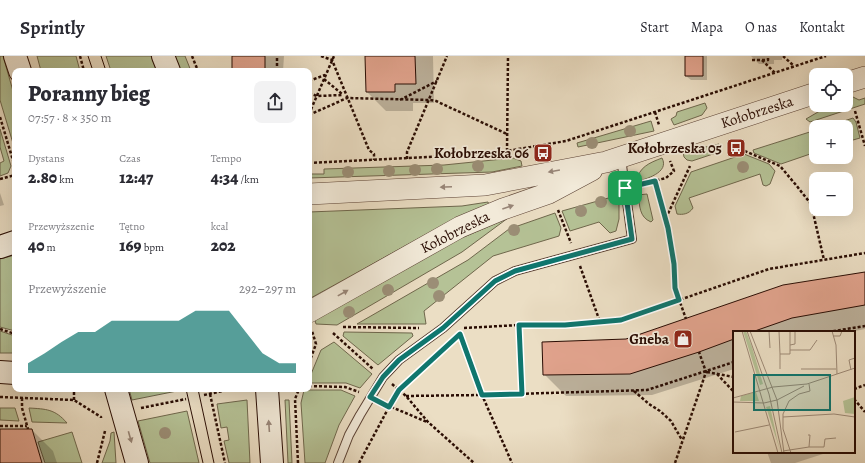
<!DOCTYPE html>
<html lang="pl">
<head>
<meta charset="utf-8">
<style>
	body { margin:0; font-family:Alegreya,serif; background:#f2f2f3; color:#2b2b33; height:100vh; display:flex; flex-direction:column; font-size:15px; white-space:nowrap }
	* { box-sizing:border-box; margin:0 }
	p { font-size:13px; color:#7c7c81 }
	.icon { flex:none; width:22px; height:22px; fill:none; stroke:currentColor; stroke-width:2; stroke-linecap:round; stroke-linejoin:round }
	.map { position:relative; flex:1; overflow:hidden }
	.sheet { position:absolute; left:12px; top:12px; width:300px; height:324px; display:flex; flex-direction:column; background:#fff; border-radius:8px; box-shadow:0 4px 16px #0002 }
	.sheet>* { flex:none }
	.controls { position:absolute; left:809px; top:12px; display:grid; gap:8px }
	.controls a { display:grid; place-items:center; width:44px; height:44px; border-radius:8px; background:#fff; box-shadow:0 4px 16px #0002; font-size:20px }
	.pin { position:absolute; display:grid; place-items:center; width:34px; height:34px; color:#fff; margin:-17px; border-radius:8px; box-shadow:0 2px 6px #0006 }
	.round { display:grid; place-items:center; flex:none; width:42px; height:42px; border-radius:8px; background:#f2f2f3 }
	.head { display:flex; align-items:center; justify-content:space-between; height:68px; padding:0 16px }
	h1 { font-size:22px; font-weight:800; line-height:30px }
	.figures { display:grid; grid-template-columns:repeat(3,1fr); gap:6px; height:68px; padding:4px 16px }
	.figures div { display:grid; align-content:center }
	.figures b { font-size:17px; font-weight:800 }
	.figures small { font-size:11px; font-weight:400 }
	.figures p { font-size:11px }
	.chart { height:112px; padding:8px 16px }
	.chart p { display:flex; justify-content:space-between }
	.chart svg { width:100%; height:72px; margin-top:4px; fill:#0f766e; opacity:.7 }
	header { display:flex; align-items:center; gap:24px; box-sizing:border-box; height:56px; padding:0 20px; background:#fff; border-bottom:1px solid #e1e1e2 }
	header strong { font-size:19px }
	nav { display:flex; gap:22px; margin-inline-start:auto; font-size:14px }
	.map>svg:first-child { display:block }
</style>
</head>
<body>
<header>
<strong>Sprintly</strong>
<nav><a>Start</a><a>Mapa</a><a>O nas</a><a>Kontakt</a></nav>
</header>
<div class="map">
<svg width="865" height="407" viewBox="0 0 865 407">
	<rect width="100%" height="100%" fill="#ebdec4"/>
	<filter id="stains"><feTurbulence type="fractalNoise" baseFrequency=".005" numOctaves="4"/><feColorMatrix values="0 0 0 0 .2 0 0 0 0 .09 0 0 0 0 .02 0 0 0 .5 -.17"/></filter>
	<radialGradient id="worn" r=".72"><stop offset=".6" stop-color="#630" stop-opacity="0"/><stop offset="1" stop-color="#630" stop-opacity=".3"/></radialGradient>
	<!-- green -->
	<path fill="#b5c296" stroke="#6f674c" d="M 0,0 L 3,0 L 15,42 L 15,94 L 0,44 Z
		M 37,0 L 76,0 L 80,15 L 41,15 Z
		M 106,0 L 151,0 L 157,15 L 111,15 Z
		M 174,0 L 185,0 L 191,15 L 180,15 Z
		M 851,40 L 859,44 L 865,42 L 865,48 L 810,66 L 806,63 L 830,49 L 846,49 L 846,42 Z
		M 705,47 L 707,52 L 702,59 L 674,69 L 671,63 L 676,60 L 677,56 Z
		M 853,62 L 856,66 L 860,82 L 846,86 L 846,71 L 826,71 Z
		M 651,65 L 654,75 L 578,91 L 577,87 Z
		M 0,73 L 11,110 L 8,117 L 0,120 L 0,107 L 4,105 L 0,91 Z
		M 816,74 L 816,96 L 781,108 L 754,97 L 753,94 Z
		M 719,88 L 720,91 L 716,97 L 692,105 L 687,104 L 684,101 L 683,96 Z
		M 744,98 L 769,108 L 775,115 L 770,128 L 766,130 L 763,129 L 760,118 L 689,142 L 693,152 C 689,158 683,159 677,158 L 675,150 L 691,116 Z
		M 513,102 L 521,105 L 522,110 L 492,116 L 309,122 L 309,118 L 324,118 L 324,113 L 444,109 Z
		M 662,102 C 670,117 645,123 636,126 C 639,111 649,107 662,102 Z
		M 647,138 L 653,164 L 651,166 C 639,161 640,150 638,139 Z
		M 612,141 L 619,149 L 619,163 L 616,175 L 610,177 L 599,166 L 570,175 L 562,155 Z
		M 488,146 L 489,148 L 445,168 L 309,243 L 309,156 L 462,150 Z
		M 555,157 L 561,172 L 559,180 L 493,200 L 424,255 L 426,268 L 357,268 L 468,204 L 509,173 Z
		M 508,162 L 462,196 L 337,269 L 316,268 L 315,264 L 457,184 Z
		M 15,199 L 15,275 L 0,271 L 0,203 Z
		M 0,275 L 15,280 L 15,297 L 0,297 Z
		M 344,276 L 412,277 L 413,280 L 378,309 L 343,280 Z
		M 334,286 L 372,318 L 360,332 L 346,327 L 309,327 L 309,323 L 321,294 Z
		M 129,333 L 182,333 L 182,334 L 132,344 Z
		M 304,334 L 341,334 L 355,340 L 339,369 L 325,407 L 305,407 L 301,347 Z
		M 247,344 L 250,407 L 229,407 L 224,385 L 229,384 L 227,371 L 221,372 L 217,348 Z
		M 285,344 L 289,344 L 292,407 L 288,407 Z
		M 0,352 L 15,352 L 19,365 L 0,364 Z
		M 29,352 C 46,353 55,353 67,367 L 32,366 Z
		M 187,355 L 199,407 L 150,407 L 138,365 Z
		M 72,376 L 82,407 L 45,407 L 38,386 Z
		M 114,376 L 116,407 L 102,407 L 110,385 L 111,377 Z"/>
	<!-- shadow -->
	<path fill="#0003" d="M 233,0 L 284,0 L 283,15 L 233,15 Z
		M 366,0 L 433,0 L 434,47 L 413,47 L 413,55 L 386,55 L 367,36 Z
		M 686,0 L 707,0 L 707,24 L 691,24 L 686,20 Z
		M 751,0 L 782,0 L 782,4 L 774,4 L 774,8 L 759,8 Z
		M 0,137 L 4,149 L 0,150 Z
		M 865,217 L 865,273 L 850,276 L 734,276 L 734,313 L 652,339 L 566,340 L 544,318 L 626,284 Z
		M 0,374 L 32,374 L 53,395 L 57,407 L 0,407 Z
		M 767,396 L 823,396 L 823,398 L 795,407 L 771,407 Z"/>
	<!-- building -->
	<path fill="#e1a38d" stroke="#290c03" d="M 232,0 L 265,0 L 265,15 L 232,15 Z
		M 365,0 L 415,0 L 416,28 L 395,28 L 395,36 L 366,36 Z
		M 685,0 L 703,0 L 703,20 L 685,20 Z
		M 865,216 L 865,249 L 792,262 L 752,276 L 734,276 L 734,283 L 699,296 L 630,318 L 543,319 L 542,286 L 626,283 L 783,229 Z
		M 0,373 L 32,373 L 42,407 L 0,407 Z"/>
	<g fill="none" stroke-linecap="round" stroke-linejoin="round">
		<!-- service casing -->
		<g stroke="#5a4033" stroke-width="10">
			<path id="service" d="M 338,407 L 349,379 L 360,359 L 383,321 L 399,304 L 443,272 L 495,225 L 515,215 L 632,183 L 621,102"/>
		</g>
		<!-- tertiary casing -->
		<g stroke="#5a4033" stroke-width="22">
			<path id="tertiary" d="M 846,27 L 865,21
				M 309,138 L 485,129 L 606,106 L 816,37
				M 309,256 L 460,171 L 503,153 L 549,137 L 592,114"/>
		</g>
		<!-- secondary casing -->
		<g stroke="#290c03" stroke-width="24">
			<path id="secondary" d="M 15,0 L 20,15
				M 163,0 L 169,15
				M 0,191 L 15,186
				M 0,316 L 15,317
				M 116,333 L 137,407
				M 267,333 L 272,407"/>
		</g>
		<!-- path -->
		<path stroke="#290c03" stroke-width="2.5" stroke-dasharray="3 2" stroke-linecap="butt" d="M 80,0 L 84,15
			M 192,0 L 198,15
			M 321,0 L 332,4 L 369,94 L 374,98 L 374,104
			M 783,0 L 794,10
			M 752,4 L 768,4 L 768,0
			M 762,4 L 775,17
			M 277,15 L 277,0
			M 324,23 L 342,38
			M 309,25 L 325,19
			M 309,37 L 317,40 L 343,39
			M 400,44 L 437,25
			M 855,55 L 865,90
			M 655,56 L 659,69
			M 309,58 L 334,0
			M 309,59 L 347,42 L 430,44 L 436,45 L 507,78
			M 0,61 L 15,111
			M 740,93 L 780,110 L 796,129 L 811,148 L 824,204
			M 507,95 L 508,0
			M 407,103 L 407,96 L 447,0
			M 309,107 L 489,98 L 566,85 L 826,0
			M 0,123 L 15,119
			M 655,125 L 668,172 L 674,207 L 675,232 L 686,263
			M 637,129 L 666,122 L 674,115 L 670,105
			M 558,154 L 571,187
			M 666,162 L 690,110
			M 580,210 L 600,266
			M 519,269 L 522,338
			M 343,271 L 419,272
			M 464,272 L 519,269 L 565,269 L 621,264 L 769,213 L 865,197
			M 0,273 L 15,278
			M 828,276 L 865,270
			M 333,277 L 373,313
			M 459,277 L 482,339 L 512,407
			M 309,307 L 316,288 L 312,275
			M 707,316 L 734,321
			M 717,318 L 734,336
			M 392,328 L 406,340 L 428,366 L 474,407
			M 309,330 L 345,331 L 359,336
			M 854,333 L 865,329
			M 634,335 L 649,348 L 660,355 L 671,365 L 682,384
			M 210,338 L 225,407
			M 204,339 L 232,333
			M 406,340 L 482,339 L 647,334 L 734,306
			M 0,341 L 74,344 L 101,361 L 101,362
			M 22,342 L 22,352 L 28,373
			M 854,343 L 865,356
			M 74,344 L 74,336
			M 382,347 L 427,366
			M 141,352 L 186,343
			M 0,370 L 27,370
			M 97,407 L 105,375
			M 298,407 L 295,343 L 299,333
			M 359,407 L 389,351 L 399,334 L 460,278
			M 675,407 L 706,316 L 699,296"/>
		<!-- service -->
		<use href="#service" stroke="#f2ead9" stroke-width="8"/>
		<!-- tertiary -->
		<use href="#tertiary" stroke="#f2ead9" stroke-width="21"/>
		<!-- secondary -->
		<use href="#secondary" stroke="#f2ead9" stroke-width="22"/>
		<!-- tram -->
		<path stroke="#290c03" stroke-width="1" d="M 88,0 L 93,15
			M 101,0 L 106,15
			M 186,333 L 203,407
			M 198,333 L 214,407"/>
	</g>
	<!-- trees -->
	<g fill="#9b8e76">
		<circle cx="630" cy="75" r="6"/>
		<circle cx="592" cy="87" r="6"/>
		<circle cx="478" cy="110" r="6"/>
		<circle cx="743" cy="111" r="6"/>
		<circle cx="437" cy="113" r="6"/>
		<circle cx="415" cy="114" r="6"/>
		<circle cx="389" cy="115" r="6"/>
		<circle cx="348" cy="116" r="6"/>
		<circle cx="601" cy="146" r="6"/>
		<circle cx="581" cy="155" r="6"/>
		<circle cx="514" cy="174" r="6"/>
		<circle cx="433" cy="227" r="6"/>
		<circle cx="388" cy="234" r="6"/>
		<circle cx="439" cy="240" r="6"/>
		<circle cx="349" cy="256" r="6"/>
		<circle cx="165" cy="377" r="6"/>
	</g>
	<!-- one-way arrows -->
	<defs><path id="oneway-solid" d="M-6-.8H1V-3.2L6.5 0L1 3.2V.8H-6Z"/></defs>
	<g fill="#988679">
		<use href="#oneway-solid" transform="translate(554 115) rotate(170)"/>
		<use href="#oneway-solid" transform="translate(446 131) rotate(177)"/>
		<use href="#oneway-solid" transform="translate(508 151) rotate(-19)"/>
		<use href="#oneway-solid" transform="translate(343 237) rotate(-29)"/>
		<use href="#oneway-solid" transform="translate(269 370) rotate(-94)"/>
		<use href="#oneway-solid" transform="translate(130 381) rotate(74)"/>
	</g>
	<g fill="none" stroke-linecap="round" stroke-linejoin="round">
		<!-- route casing -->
		<g stroke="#fff" stroke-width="8">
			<path id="route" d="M 655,125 L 668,172 L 674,208 L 675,232 L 679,244 L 621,264 L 565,269 L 519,269 L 522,338 L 482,339 L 460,278 L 399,334 L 389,351 L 370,341 L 383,321 L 399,304 L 443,272 L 495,225 L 515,215 L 632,183 L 625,132 Z"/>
		</g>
		<!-- route -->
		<use href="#route" stroke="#0f766e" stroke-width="5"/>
	</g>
	<!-- icons -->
	<defs>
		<g id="bus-square" transform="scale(1)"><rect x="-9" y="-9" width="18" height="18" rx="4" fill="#8f2418" stroke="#f2ead9"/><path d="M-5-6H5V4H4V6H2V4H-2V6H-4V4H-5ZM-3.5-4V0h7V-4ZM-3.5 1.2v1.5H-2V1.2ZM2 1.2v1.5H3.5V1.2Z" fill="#fff"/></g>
		<g id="shop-square" transform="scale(1)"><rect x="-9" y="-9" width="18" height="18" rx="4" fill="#8f2418" stroke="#f2ead9"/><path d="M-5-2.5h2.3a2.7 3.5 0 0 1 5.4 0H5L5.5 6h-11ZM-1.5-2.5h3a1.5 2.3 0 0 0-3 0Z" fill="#fff"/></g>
	</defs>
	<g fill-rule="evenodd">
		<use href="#bus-square" x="736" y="92"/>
		<use href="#bus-square" x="543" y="97"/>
		<use href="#shop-square" x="683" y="283"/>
	</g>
	<g text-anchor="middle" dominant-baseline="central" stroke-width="3.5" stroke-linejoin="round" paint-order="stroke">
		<!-- street labels -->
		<g font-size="15" fill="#290c03" stroke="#f2ead9">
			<text transform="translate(757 56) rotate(-18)">Kołobrzeska</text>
			<text transform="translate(455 176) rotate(-27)">Kołobrzeska</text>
		</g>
		<!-- poi labels -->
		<g font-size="15" font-weight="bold" fill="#290c03" stroke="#f2ead9" text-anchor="end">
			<text x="722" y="92">Kołobrzeska 05</text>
			<text x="529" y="97">Kołobrzeska 06</text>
			<text x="669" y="283">Gneba</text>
		</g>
	</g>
	<!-- overview -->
	<g transform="translate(733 275)">
		<rect width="122" height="122" fill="#ebdec4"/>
		<path d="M 10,0 L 13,0 L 19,16 L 30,53 L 27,54 ZM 23,61 L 26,70 L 7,70 L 8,65 ZM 122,66 L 122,83 L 112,82 L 110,70 ZM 37,75 L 44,108 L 48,122 L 33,76 Z" fill="#b5c296"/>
		<path fill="none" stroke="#9d8a77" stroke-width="1" d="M 9,0 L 45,122M 14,0 L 36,63 L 49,122M 17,0 L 44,69 L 51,122M 36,0 L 37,17M 46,0 L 47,23 L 57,23 L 57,0M 99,0 L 103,14 L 104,43M 100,5 L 107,5 L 109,0M 57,14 L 62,13 L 62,0M 57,19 L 77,19 L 84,9M 47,23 L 47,38M 68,38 L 103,38M 118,39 L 116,29 L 122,27M 40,56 L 74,53 L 122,37M 0,67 L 40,56M 44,69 L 71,55M 0,71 L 31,72 L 44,69M 50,86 L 101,83 L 122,86M 2,101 L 36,94M 75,104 L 77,104 L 76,116M 50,120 L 76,116 L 91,116 L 92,108 L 103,107M 58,122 L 50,98 L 50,83 L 56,70 L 66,63 L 77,60 L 76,53"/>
		<path fill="#0f766e" fill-opacity="0.15" stroke="#0f766e" stroke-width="2" d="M 21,44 L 97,44 L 97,79 L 21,79 Z"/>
		<rect width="122" height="122" fill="none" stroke="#290c03" stroke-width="2"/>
	</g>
	<rect width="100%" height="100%" filter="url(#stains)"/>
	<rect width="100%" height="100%" fill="url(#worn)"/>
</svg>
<div class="controls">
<a><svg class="icon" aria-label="locate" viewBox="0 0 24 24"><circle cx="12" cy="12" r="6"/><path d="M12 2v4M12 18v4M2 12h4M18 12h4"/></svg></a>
<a>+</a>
<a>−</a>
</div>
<div class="pin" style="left:625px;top:132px;background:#1e9e55"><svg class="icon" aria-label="arrive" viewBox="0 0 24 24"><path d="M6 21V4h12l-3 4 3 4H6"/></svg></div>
<section class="sheet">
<div class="head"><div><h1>Poranny bieg</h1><p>07:57 · 8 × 350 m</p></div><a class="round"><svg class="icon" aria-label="share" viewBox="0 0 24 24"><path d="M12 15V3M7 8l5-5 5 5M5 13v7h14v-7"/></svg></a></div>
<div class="figures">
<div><p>Dystans</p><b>2.80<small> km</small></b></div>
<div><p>Czas</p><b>12:47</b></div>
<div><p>Tempo</p><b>4:34<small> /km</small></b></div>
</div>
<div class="figures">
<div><p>Przewyższenie</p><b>40<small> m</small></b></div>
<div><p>Tętno</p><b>169<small> bpm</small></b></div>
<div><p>kcal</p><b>202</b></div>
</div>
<div class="chart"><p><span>Przewyższenie</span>292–297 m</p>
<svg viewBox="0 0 160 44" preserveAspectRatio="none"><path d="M0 44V38L10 32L20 25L30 19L40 19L50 12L60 12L70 12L80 12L90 12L100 6L110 6L120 6L130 19L140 32L150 38L160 38V44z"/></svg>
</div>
</section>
</div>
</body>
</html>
